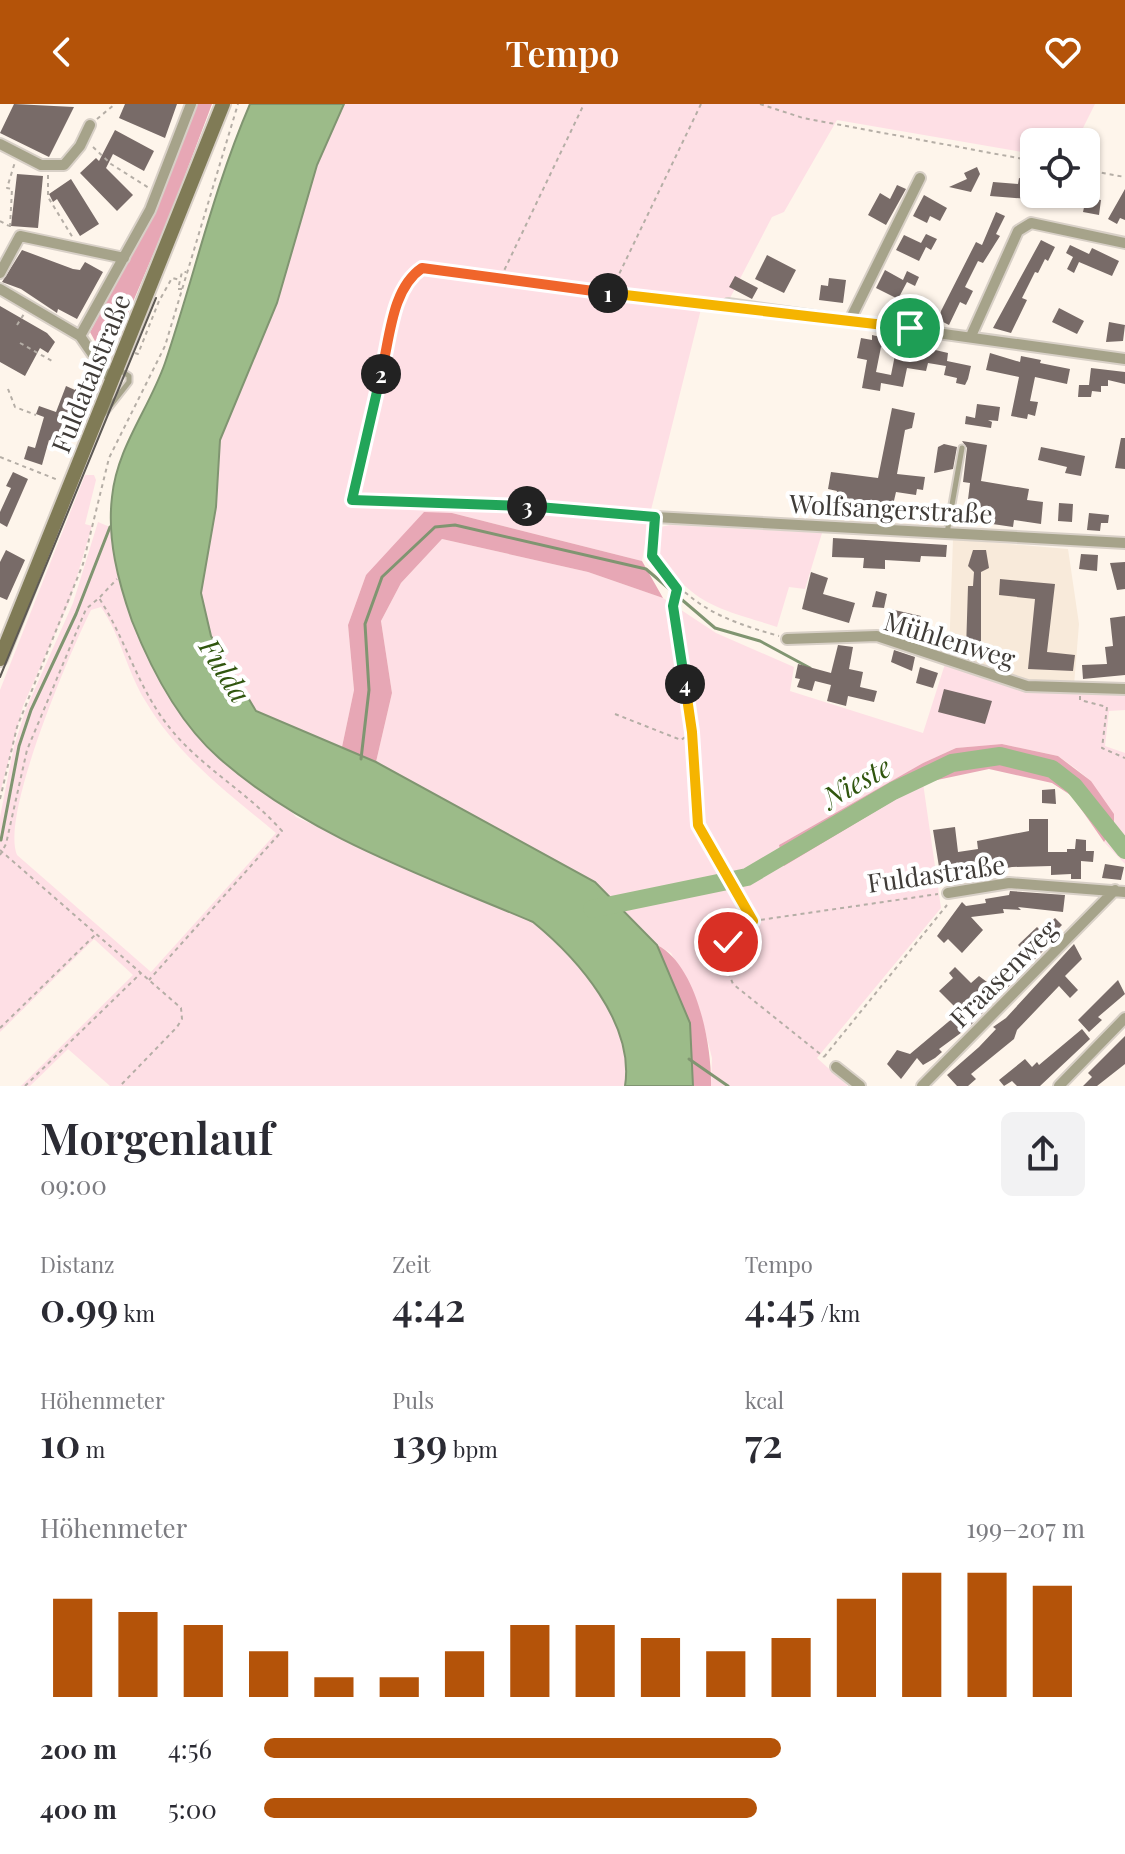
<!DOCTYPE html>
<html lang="de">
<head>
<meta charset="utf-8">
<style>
	body { margin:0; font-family:"Playfair Display",serif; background:#f2f2f3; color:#2b2b33; height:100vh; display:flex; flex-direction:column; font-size:30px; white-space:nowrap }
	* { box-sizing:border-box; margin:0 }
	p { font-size:26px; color:#7c7c81 }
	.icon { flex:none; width:44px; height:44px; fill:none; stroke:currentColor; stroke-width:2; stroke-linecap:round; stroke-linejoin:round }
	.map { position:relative; height:982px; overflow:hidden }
	.side { display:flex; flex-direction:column; background:#fff; flex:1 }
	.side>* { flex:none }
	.tools { position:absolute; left:1020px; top:24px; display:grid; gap:16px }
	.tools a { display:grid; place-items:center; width:80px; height:80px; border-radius:12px; background:#fff; box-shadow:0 2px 6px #0004; font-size:40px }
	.pin { position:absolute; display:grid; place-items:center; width:68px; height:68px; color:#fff; margin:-34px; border:4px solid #fff; border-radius:50%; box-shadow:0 2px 8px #0007 }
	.km { position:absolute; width:40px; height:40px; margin:-20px; border-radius:50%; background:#222; color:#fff; font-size:22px; line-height:40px; text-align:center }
	.round { display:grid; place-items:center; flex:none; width:84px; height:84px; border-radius:12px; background:#f2f2f3 }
	.summary { display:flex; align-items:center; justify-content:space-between; height:136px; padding:0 40px }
	h1 { font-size:44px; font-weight:600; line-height:60px }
	.stats { display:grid; grid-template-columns:repeat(3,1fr); gap:12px; height:136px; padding:8px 40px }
	.stats div { display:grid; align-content:center }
	.stats b { font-size:40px; font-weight:600 }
	.stats small { font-size:22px; font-weight:400 }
	.stats p { font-size:22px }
	.chart { height:224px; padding:16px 40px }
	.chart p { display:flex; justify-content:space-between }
	.chart svg { width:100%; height:144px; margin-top:8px; stroke:#b45309; stroke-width:6 }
	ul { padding:0 40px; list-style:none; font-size:26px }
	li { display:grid; grid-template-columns:128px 96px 1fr; align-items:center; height:60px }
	li i { height:20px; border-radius:10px; background:#b45309 }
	header { display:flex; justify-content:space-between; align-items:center; height:104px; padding:0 40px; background:#b45309; color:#fff; font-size:36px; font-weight:600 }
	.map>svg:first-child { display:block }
</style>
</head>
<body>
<header><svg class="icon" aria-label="back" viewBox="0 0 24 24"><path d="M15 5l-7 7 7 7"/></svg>Tempo<svg class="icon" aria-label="heart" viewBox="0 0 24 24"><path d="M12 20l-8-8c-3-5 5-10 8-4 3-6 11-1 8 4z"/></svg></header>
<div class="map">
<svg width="1125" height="982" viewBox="0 0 1125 982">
	<rect width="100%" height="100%" fill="#fef5eb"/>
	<!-- built -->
	<path fill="#f8eada" d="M 953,435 L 1068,445 L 1079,520 L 1074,581 L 1029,578 L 949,551 Z"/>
	<!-- green -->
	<path fill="#fedfe5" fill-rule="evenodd" d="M 344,0 L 1095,0 L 1076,38 L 1034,38 L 1034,50 L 837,16 L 784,108 L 772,113 L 729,196 L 718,195 L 713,206 L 701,205 L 651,406 L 642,457 L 452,409 L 366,471 L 348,521 L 354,586 L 342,643 L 256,607 L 211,532 L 201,489 L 205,447 L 216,403 L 220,336 L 277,199 L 317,61 Z
		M 85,371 L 94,371 L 96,376 L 85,420 L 92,422 L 70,496 L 23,602 L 0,689 L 0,586 Z
		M 98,418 L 110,423 L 124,494 L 139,533 L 296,713 L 533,818 C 577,854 635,919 625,982 L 110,982 L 68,945 L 30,982 L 21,982 L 133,871 L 94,835 L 0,928 L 0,713 L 14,642 L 26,605 L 73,499 ZM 101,503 C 121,532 127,568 146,598 C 178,652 228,689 276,729 L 151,868 L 17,751 C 0,711 70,548 91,506 Z
		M 670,421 L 822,429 L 805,485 L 789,483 L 777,523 C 716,503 696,503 657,449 L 660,423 Z
		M 442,435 L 588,468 L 663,494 L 716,529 L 794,563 L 790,587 L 923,629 L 945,560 L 1024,585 L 1125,591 L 1125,606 L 1109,607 L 1105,642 L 1125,649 L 1125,760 L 1104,738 L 1114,723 L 1091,677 L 1075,664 L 1058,652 L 1002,640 L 956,644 L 923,659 L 779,741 L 855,720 L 923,679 L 941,804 L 817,954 L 848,982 L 711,982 L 712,954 L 699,903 L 671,849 L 657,841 L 595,778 L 376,658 L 392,589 L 381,517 L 401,479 Z"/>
	<!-- forest -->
	<path fill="#e7a7b5" d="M 196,0 L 212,0 L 172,106 L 107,259 L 90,228 L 154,109 Z
		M 424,408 L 452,409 L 642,457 L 663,494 L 588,468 L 442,435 L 401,479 L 381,517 L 392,589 L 376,658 L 342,643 L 354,586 L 348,521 L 366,471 Z
		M 1002,640 L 1058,652 L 1091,677 L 1114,710 L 1114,723 L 1104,738 L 1072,692 L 1052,679 L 989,665 L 923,679 L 784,762 L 779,741 L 923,659 L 956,644 Z
		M 657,841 C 697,861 712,941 711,982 L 693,982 L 690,919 Z"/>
	<!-- water -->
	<path fill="#9cbb89" stroke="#809571" stroke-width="2" d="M 250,0 L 344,0 L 317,61 L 277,199 L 220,336 L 216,403 L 201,489 L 211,532 L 256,607 L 376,658 L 595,778 L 657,841 L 690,919 L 693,982 L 625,982 C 635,919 577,854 533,818 C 425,772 307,732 219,654 C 179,619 151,565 132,517 C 118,477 107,435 112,393 C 117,343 149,305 165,259 C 194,173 214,83 250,0 Z"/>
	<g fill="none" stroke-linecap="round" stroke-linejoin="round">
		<!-- stream -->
		<path stroke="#809571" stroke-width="3" d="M 361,655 L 369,586 L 365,520 L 382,473 L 435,423 L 455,421 L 646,465 L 715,524 L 760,537 L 810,564
			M 1,736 L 19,642 L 31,606 L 76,510 L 110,423
			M 689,955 L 728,982"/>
		<!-- river -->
		<path stroke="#9cbb89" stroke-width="18" d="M 592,805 L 747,773 L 893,687 L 952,659 L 1000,652 L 1052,665 L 1074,682 L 1125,746"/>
	</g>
	<!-- building -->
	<path fill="#786b68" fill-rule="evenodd" d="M 14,0 L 74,3 L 49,53 L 0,29 Z
		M 125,0 L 177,0 L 165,34 L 119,14 Z
		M 115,26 L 154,47 L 144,67 L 113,50 L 106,64 L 133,91 L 117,107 L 80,69 L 96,54 L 99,57 Z
		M 977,63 L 980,70 L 971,88 L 949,83 L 967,75 L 964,69 Z
		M 17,70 L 43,72 L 38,124 L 11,122 Z
		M 1019,74 L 1033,77 L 1029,95 L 990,92 L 993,78 L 1018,80 Z
		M 71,75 L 99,120 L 80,132 L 57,95 L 53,98 L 49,90 Z
		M 897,81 L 906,85 L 886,121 L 868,111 L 880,89 L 890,95 Z
		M 1125,85 L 1125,116 L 1120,114 L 1117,120 L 1108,115 Z
		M 1051,90 L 1067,90 L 1064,104 L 1048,101 Z
		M 924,91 L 947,104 L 940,117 L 930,112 L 927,119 L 913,112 Z
		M 1086,94 L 1101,96 L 1099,111 L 1083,108 Z
		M 996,108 L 1005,112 L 996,130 L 1000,132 L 983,159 L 978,157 L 965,183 L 973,187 L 966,201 L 960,198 L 949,221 L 939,216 L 941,207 L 976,138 L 982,141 Z
		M 926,130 L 937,135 L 931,146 L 926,143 L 919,157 L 896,146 L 904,131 L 921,139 Z
		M 1041,136 L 1055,143 L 1048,157 L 1045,155 L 1038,169 L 1035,168 L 1022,194 L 1027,196 L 1011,229 L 993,224 Z
		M 1070,141 L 1089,150 L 1092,144 L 1119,157 L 1112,172 L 1079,158 L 1074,169 L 1067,165 L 1073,153 L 1066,149 Z
		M 22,146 L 73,165 L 80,166 L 85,158 L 103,168 L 77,215 L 58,205 L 57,209 L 21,185 L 2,178 Z
		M 767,151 L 796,166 L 784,189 L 755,175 Z
		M 885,166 L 903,176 L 907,167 L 919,173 L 915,182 L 907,178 L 898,195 L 876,184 Z
		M 735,172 L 758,184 L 752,195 L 729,183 Z
		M 829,174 L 846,176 L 843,199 L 819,196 L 821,181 L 828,182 Z
		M 0,202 L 47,229 L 55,238 L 48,249 L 40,244 L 25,272 L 0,258 Z
		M 1059,204 L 1084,217 L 1077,230 L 1052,218 Z
		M 1109,218 L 1125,221 L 1123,237 L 1106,238 Z
		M 872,231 L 948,249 L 947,257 L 971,262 L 968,275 L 965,281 L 956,279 L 957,274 L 944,271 L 946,262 L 928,259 L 926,267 L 907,264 L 903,283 L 881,279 L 880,287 L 862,284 L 867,256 L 857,254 L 861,234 L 872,236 ZM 881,243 L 896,246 L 891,271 L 876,268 Z
		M 990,249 L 1020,258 L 1021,252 L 1041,256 L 1040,259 L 1070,265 L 1067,280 L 1035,273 L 1030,297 L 1038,298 L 1035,312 L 1028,310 L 1027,315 L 1011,312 L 1019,273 L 986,266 Z
		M 1091,264 L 1125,268 L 1125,280 L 1108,276 L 1108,282 L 1101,282 L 1101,288 L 1092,287 L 1091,293 L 1078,293 L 1079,281 L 1089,281 Z
		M 78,280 L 85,289 L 67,331 L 68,338 L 63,341 L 49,336 L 42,361 L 24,355 L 28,342 L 35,344 L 44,313 L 36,310 L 39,302 L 56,308 L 66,282 L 75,286 Z
		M 977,300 L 1000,303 L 998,317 L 988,316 L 992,318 L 991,324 L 965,320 L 966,312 L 975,314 Z
		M 892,304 L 915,309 L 912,324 L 905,326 L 897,370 L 925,373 L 923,386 L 917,385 L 916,391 L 896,388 L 890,414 L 833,406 L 837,387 L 828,385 L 831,368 L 878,374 Z
		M 1121,334 L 1125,334 L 1125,365 L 1115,364 Z
		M 962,337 L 987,341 L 981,377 L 1029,385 L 1027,396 L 1043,398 L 1041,420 L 1014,416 L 1013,423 L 972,417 L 972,413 L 966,412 L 970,379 L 963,378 L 967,344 Z
		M 944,340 L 957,343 L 953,365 L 934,369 L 938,343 Z
		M 1041,343 L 1085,352 L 1081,372 L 1065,369 L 1067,363 L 1038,356 Z
		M 13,368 L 28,375 L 7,423 L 0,419 L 0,408 L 11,384 L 6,382 Z
		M 1059,399 L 1073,400 L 1072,418 L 1058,417 Z
		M 1089,409 L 1109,411 L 1108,419 L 1101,419 L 1100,427 L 1087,426 Z
		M 833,434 L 947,441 L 946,453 L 921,452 L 920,458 L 885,456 L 885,465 L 863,464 L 864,454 L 832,453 Z
		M 6,446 L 25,456 L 7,496 L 0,493 L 0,458 Z
		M 973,446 L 986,446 L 989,464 L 981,468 L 981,547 L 966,546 L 968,482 L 973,482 L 974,468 L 968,462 Z
		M 1081,450 L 1098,451 L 1097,467 L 1079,465 Z
		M 1125,458 L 1125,485 L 1117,486 L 1110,459 Z
		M 811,468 L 828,474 L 823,490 L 855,499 L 849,519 L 802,505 Z
		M 1000,475 L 1055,480 L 1047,548 L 1075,551 L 1073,567 L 1028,565 L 1035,495 L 999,491 Z
		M 876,487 L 887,490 L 884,504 L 872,503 Z
		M 890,505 L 921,512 L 917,528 L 886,521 Z
		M 1125,512 L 1125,571 L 1083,575 L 1082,561 L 1107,560 L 1105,543 L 1113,542 L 1110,514 Z
		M 838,541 L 853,543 L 849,565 L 863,568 L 860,583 L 877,587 L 874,598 L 848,592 L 846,602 L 827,597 L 831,581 L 815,577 L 812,587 L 797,583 L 800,575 L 795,574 L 798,560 L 831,569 Z
		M 894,546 L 915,553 L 912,567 L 891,558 Z
		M 920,563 L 938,569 L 933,584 L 916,579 Z
		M 944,585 L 992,597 L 985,620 L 938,608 Z
		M 1055,685 L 1056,700 L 1042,699 L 1042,686 Z
		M 1029,715 L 1048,715 L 1048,748 L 1067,748 L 1067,745 L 1075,745 L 1076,735 L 1086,736 L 1086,747 L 1094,747 L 1093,758 L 1081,757 L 1081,775 L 1071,775 L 1071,770 L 1051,771 L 1051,762 L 1012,763 L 979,769 L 979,773 L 969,774 L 967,766 L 940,769 L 933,726 L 955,723 L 958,748 L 978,745 L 977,737 L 1029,727 Z
		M 1105,760 L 1124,763 L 1121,776 L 1102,774 Z
		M 1010,787 L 1065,791 L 1063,808 L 1018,803 L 1021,806 L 1003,805 L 1004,809 L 971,813 L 983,826 L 962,849 L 948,835 L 944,839 L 937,832 L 962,798 L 966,802 L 986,799 L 985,795 L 1009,791 Z
		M 1055,814 L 1062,821 L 1048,835 L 1052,838 L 1034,856 L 1031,853 L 1027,857 L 1018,848 L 1021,844 L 1018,841 L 1037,823 L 1041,827 Z
		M 1074,840 L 1082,855 L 1065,872 L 1078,886 L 1070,894 L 1059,882 L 1017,926 L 1014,935 L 971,970 L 976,975 L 968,982 L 957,982 L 947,971 L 979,943 L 996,925 L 993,923 L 1006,914 Z
		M 955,863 L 971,879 L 979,872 L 991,881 L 1007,867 L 1015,876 L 969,923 L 939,945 L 942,948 L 935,954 L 923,961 L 917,954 L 901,975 L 887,960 L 897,946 L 910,950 L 960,908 L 939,887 L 953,874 L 949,869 Z
		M 1118,876 L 1125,890 L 1098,913 L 1102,916 L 1089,928 L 1078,916 Z
		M 1082,925 L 1090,935 L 1040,982 L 1017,982 L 1012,977 L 1004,982 L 999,976 L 1025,955 L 1032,963 L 1037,958 L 1039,961 Z
		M 1125,932 L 1125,960 L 1097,982 L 1083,982 L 1092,973 L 1088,969 Z"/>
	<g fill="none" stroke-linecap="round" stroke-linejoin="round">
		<!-- service casing -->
		<g stroke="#d8d0c7" stroke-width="9">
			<path id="service" d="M 103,311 L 129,278 L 129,272 L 118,265
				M 947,429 L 962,344"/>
		</g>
		<!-- minor casing -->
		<g stroke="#d8d0c7" stroke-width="14">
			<path id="minor" d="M 0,40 L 41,61 L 64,61 L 80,42 L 90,21
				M 0,169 L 20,132 L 124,154
				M 0,185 L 80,232 L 107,271 L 114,274
				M 728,200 L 1125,255
				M 850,216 L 920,74
				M 80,232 L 150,106 L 191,0
				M 971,232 L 1018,127 L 1031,119 L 1125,139
				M 655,413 L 1125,439
				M 787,535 L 877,532 L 1027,582 L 1125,585
				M 948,789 L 1009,779 L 1125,788
				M 836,963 L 860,982
				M 922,982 L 1115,786
				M 1059,982 L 1125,914"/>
		</g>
		<!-- secondary casing -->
		<g stroke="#d8d0c7" stroke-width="18">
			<path id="secondary" d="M 0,555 L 223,0"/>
		</g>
		<!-- path -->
		<path stroke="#b5aea6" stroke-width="2" stroke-dasharray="4 4" stroke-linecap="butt" d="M 701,0 L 610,189 L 718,199
			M 760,0 L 803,14 L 1034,57
			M 97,15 L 115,0
			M 93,43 L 111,60 L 149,84
			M 1086,66 L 1125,73
			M 48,71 L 48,93 L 73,134
			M 0,117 L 9,122
			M 10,123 L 12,85 L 7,84 L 15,58
			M 501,173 L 584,0
			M 182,185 L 178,185 L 182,168 L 186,168
			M 610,189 L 422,164 L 408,173 L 401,187 L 352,396 L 537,402 L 645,412
			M 17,221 L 24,210
			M 20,239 L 52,257
			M 135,249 L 138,250 L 159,197 L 172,174 L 180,176
			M 8,285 L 15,303 L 36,311
			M 0,353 L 58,376
			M 654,421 L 652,452 C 690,502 719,515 779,532
			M 677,485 L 673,502 L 692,628 L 698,721 L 752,816
			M 100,493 L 117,475
			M 1080,592 L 1080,596 L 1107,603 L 1102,644 L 1125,654
			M 615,610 L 681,636 L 691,629
			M 0,695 L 17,623 L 83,460 L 109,354 L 165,242 L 238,0
			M 0,746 L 181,904 L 182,915 L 177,923 L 120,982
			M 0,751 L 6,740 L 27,646 L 86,505 L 99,494 C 125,534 137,581 166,619 C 198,662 247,687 282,727 L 149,876
			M 753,817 L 938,790
			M 752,818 L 728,838 L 722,853 L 733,880 L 824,953
			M 0,924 L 95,831
			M 824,953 L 947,801
			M 25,982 L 141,869"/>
		<!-- service -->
		<use href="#service" stroke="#a6a38a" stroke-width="5"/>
		<!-- minor -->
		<use href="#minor" stroke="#a6a38a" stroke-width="10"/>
		<!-- secondary -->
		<use href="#secondary" stroke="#807b56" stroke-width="14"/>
		<!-- tram -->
		<path stroke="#5e5a55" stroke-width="2" d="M 0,573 L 156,194"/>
	</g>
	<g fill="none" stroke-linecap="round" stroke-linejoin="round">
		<!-- split-1 casing -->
		<g stroke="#fff" stroke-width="16">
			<path id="split-1" d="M 608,189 L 910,224"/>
		</g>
		<!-- split-2 casing -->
		<g stroke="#fff" stroke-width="16">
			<path id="split-2" d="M 381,270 C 390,235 391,185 422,164 L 608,189"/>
		</g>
		<!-- split-3 casing -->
		<g stroke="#fff" stroke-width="16">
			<path id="split-3" d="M 381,270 L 352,396 L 527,402"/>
		</g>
		<!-- split-4 casing -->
		<g stroke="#fff" stroke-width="16">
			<path id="split-4" d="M 527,402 L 655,413 L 652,452 L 677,485 L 673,502 L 685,580"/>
		</g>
		<!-- split-5 casing -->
		<g stroke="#fff" stroke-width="16">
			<path id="split-5" d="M 685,580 L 692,628 L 698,721 L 753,817 L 728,838"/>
		</g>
		<!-- split-1 -->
		<use href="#split-1" stroke="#f5b400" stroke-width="10"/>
		<!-- split-2 -->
		<use href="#split-2" stroke="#f0652b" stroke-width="10"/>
		<!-- split-3 -->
		<use href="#split-3" stroke="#22a559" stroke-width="10"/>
		<!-- split-4 -->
		<use href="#split-4" stroke="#22a559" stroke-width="10"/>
		<!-- split-5 -->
		<use href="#split-5" stroke="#f5b400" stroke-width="10"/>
	</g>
	<g text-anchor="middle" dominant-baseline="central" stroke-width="8" stroke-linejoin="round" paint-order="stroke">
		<!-- street labels -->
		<g font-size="26" fill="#403c38" stroke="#fff">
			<text transform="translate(90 269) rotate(-68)">Fuldatalstraße</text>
			<text transform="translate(891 404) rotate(3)">Wolfsangerstraße</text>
			<text transform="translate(950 535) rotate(17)">Mühlenweg</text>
			<text transform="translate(936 769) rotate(-8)">Fuldastraße</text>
			<text transform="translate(1003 869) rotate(-45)">Fraasenweg</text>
		</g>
		<!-- water labels -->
		<g font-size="28" font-style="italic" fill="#30560e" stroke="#fff">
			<text transform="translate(226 566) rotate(58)">Fulda</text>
			<text transform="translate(856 677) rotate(-29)">Nieste</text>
		</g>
	</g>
</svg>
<div class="tools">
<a><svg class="icon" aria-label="locate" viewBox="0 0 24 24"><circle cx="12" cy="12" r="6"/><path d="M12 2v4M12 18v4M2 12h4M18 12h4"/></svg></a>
</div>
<div class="pin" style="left:910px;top:224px;background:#1e9e55"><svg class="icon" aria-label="arrive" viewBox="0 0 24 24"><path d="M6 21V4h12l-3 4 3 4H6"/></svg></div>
<div class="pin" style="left:728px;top:838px;background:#d93025"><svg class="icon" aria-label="check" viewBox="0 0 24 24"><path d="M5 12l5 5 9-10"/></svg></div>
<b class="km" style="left:608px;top:189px">1</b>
<b class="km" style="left:381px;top:270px">2</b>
<b class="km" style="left:527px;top:402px">3</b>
<b class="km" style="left:685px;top:580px">4</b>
</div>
<section class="side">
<div class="summary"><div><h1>Morgenlauf</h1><p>09:00</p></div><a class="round"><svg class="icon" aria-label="share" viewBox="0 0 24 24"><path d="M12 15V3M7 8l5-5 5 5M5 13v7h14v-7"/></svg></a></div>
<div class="stats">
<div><p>Distanz</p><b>0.99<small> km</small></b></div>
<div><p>Zeit</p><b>4:42</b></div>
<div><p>Tempo</p><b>4:45<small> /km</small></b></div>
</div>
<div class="stats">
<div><p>Höhenmeter</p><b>10<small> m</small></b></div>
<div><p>Puls</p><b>139<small> bpm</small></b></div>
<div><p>kcal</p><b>72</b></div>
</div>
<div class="chart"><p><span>Höhenmeter</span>199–207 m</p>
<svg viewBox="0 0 160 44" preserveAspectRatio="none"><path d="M5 44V14M15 44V18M25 44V22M35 44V30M45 44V38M55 44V38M65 44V30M75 44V22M85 44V22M95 44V26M105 44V30M115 44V26M125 44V14M135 44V6M145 44V6M155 44V10"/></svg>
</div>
<ul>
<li><b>200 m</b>4:56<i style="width:63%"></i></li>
<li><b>400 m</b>5:00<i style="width:60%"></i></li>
</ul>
</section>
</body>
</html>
